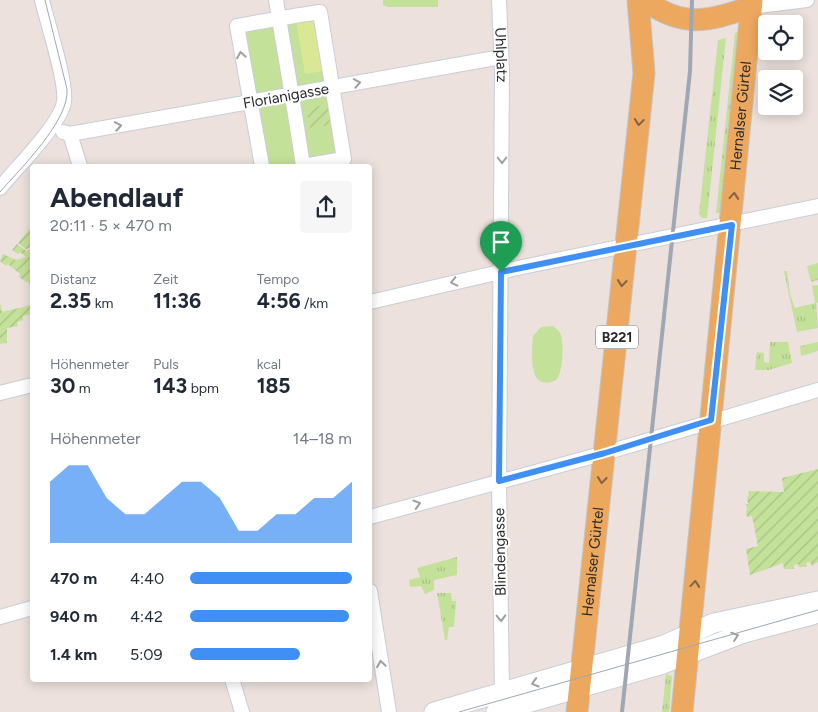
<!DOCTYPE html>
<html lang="de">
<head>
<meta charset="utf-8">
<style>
	body { margin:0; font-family:Figtree,sans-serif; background:#f6f6f7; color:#1f2937; height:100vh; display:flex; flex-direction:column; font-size:19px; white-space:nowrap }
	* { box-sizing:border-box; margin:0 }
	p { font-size:16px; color:#747a83 }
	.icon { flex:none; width:28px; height:28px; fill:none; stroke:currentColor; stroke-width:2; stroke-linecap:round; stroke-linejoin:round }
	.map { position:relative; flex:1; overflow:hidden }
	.sheet { position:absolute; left:30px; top:164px; width:342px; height:518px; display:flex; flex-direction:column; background:#fff; border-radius:5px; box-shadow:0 2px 12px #0003 }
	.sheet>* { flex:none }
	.controls { position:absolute; left:758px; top:15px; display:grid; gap:10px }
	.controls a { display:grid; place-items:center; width:45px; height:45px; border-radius:5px; background:#fff; box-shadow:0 2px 12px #0003; font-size:25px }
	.pin { position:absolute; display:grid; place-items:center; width:42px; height:42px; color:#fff; margin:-51px -21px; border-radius:50% 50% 50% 0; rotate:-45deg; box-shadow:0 0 5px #0007 }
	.pin .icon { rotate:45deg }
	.round { display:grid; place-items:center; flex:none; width:52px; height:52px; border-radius:5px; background:#f6f6f7 }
	.overview { display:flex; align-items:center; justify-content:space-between; height:85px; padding:0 20px }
	h1 { font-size:28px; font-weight:700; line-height:38px }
	.metrics { display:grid; grid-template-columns:repeat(3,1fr); gap:8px; height:85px; padding:5px 20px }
	.metrics div { display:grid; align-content:center }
	.metrics b { font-size:21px; font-weight:700 }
	.metrics small { font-size:14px; font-weight:400 }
	.metrics p { font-size:14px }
	.chart { height:140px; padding:10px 20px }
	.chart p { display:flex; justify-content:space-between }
	.chart svg { width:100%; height:90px; margin-top:5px; fill:#408ff5; opacity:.7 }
	ul { padding:0 20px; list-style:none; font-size:16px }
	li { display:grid; grid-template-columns:80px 60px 1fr; align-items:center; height:38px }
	li i { height:12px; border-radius:6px; background:#408ff5 }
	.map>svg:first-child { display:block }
</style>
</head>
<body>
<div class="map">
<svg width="818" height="712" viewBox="0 0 818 712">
	<defs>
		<pattern id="grass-tufts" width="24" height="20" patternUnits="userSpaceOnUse" patternTransform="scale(1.25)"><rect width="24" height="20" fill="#c4e19a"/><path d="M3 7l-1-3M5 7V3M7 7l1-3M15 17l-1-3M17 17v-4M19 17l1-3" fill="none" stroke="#a9c185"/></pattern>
		<pattern id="garden-furrows" width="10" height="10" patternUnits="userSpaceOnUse" patternTransform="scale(1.25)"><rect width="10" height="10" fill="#c4e19a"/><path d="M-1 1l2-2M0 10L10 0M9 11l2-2" fill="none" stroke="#a9c185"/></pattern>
	</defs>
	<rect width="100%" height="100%" fill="#ece1dc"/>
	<!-- grass -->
	<path fill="url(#grass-tufts)" d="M 740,31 L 721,213 L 716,213 L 735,33 Z
		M 726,38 L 707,218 L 702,218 L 699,214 L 718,40 Z
		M 818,263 L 818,280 L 811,282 L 807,266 Z
		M 784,271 L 787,271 L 790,294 L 795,308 L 815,303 L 812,286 L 818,285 L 818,303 L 816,303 L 818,328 L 797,332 Z
		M 770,342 L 788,342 L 792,363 L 769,370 L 755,370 L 757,352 L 764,353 L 764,362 L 769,363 Z
		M 818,342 L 818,351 L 801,356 L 800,346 Z
		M 457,557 L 457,575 L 434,580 L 434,590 L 425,594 L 421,586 L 410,587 L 409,580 L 420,577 L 417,568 Z
		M 437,593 L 451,593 L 452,601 L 456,601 L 454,627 L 449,627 L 447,640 L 445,640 Z
		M 666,674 L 672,676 L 669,712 L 662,712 Z"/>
	<!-- park -->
	<path fill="#c4e19a" d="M 383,0 L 438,0 L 438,7 L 388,7 L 383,5 Z
		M 320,12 L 344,159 L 303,166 L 262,166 L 237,26 Z
		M 553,326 C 556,329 560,331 561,335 C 564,344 563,374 556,380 C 527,394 532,352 533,336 L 541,327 Z"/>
	<!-- garden -->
	<path fill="url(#garden-furrows)" d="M 331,104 L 334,124 L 310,128 L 306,108 Z
		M 32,226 L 32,247 L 26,249 L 18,243 Z
		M 17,244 L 26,251 L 32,249 L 32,296 L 29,282 L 26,282 L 19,277 L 20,274 L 8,264 L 6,266 L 0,261 L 3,254 L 16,260 L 26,257 L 20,252 L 18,254 L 12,250 Z
		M 30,300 L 32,300 L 32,314 L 23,316 L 23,320 L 17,322 L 18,326 L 7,328 L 7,343 L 0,344 L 0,303 L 2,312 L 31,305 Z
		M 818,469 L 818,562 L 812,566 L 810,562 L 806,563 L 807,567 L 799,567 L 798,564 L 794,565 L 794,569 L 784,569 L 783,563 L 750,575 L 746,549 L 758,546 L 752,516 L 747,517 L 746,511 L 747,510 L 746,504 L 748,504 L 747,497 L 749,496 L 748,491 L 784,492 L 782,478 Z"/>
	<!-- pitch -->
	<path fill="#dae896" d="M 314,16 L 322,71 L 305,74 L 296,20 Z"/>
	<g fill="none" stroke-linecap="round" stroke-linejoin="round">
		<!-- street casing -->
		<g stroke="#c8ced7" stroke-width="16">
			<g id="street">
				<path id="s1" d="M 499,0 L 502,71 L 499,481 L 502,692"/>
				<path d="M 751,7 L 807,0"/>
				<path d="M 63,132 L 70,134 L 80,166"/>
				<path d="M 70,134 L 501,57"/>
				<path d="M 262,166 L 237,26 C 265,21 292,16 320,12 L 344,159 L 303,166 C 295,111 285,56 276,0"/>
				<path d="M 0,188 C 16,168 60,125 64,102 C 67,82 47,22 42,0"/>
				<path d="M 370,302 L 513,269 L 818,206"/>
				<path d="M 0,393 L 32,385"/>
				<path d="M 370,517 L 605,453 L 818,390"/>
				<path d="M 370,591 L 389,712"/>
				<path d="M 0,617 L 32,608"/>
				<path d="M 232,679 L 242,712"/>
			</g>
		</g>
		<!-- secondary casing -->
		<g stroke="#c8ced7" stroke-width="21">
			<path id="secondary" d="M 434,712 L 664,645 L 714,623 L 818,601
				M 496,712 L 663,664 L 744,633 L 812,615"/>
		</g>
		<!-- primary casing -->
		<g stroke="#c3c3c3" stroke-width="23">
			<g id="primary">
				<path d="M 644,0 C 684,29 708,21 751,7"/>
				<path id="s2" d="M 577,712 L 644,73 L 638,0"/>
				<path id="s3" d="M 682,712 L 752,0"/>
			</g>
		</g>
		<!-- street -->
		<use href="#street" stroke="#fff" stroke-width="14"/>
		<!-- secondary -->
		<use href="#secondary" stroke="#fff" stroke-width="19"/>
		<!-- primary -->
		<use href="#primary" stroke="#eda860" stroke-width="21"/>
		<!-- tram -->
		<path stroke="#9fa7b4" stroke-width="1" d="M 0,192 C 20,169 70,120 67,89 L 45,0
			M 459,712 L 818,610"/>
		<!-- rail -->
		<path stroke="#9fa7b4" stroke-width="4" d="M 622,712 L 690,71 L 692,0"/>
	</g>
	<!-- one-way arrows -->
	<defs><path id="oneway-chevron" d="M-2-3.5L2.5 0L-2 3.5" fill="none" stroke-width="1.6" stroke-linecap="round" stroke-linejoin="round" transform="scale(1.25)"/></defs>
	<g stroke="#9f9f9f">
		<use href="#oneway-chevron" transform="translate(241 55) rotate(-100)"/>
		<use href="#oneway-chevron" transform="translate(357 83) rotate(-11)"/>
		<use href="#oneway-chevron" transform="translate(118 126) rotate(-10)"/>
		<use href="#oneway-chevron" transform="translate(502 160) rotate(90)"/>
		<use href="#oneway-chevron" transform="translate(454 282) rotate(167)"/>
		<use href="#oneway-chevron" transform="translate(417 504) rotate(-16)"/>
		<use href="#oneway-chevron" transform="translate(501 618) rotate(89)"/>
		<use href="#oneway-chevron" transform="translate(735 636) rotate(-19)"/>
		<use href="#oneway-chevron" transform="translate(381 664) rotate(-99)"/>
		<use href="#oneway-chevron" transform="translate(535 683) rotate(164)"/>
	</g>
	<g stroke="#826342">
		<use href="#oneway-chevron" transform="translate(639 122) rotate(96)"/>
		<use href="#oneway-chevron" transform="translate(734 196) rotate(-85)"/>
		<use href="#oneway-chevron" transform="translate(622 283) rotate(96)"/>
		<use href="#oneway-chevron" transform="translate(602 480) rotate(96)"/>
		<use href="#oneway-chevron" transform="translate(695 584) rotate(-85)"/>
	</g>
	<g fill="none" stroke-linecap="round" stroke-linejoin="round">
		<!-- route casing -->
		<g stroke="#fff" stroke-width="10">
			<path id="route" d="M 732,225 L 711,420 L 605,453 L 499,481 L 501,272 Z"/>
		</g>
		<!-- route -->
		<use href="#route" stroke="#408ff5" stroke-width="6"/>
	</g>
	<g text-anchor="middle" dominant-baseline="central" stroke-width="4.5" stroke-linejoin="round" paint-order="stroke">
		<!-- shield labels -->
		<rect fill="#fff" stroke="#6a6a6a" stroke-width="1" x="596" y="325.5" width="42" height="23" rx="4"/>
		<g font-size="14" font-weight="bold" fill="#2a2a2a">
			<text x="617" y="337">B221</text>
		</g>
		<!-- street labels -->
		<g font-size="15" fill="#2a2a2a" stroke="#fff">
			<text stroke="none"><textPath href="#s1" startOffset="55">Uhlplatz</textPath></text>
			<text transform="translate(286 96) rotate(-10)">Florianigasse</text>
			<text stroke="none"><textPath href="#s3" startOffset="599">Hernalser Gürtel</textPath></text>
			<text transform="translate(500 552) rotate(-91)">Blindengasse</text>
			<text stroke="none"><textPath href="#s2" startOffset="151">Hernalser Gürtel</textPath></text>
		</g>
	</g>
</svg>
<div class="controls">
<a><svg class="icon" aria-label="locate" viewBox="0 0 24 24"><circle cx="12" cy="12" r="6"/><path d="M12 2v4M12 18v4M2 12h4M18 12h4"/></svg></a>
<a><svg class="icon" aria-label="layers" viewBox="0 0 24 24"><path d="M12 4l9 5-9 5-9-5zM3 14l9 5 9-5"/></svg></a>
</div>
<div class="pin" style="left:501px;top:272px;background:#1e9e55"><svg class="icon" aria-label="arrive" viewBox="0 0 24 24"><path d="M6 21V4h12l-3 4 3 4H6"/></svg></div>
<section class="sheet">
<div class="overview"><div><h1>Abendlauf</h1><p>20:11 · 5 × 470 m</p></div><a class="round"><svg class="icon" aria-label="share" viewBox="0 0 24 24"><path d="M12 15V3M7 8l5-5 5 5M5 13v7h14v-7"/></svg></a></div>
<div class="metrics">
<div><p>Distanz</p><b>2.35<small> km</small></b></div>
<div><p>Zeit</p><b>11:36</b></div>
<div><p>Tempo</p><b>4:56<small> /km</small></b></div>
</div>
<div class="metrics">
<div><p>Höhenmeter</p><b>30<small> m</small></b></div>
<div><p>Puls</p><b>143<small> bpm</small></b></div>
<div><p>kcal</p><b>185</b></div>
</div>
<div class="chart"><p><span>Höhenmeter</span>14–18 m</p>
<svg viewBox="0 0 160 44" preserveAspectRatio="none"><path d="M0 44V14L10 6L20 6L30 22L40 30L50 30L60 22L70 14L80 14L90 22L100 38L110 38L120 30L130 30L140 22L150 22L160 14V44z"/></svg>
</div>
<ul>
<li><b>470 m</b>4:40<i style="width:100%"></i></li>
<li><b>940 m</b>4:42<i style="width:98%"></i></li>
<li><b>1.4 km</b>5:09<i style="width:68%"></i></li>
</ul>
</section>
</div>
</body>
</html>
